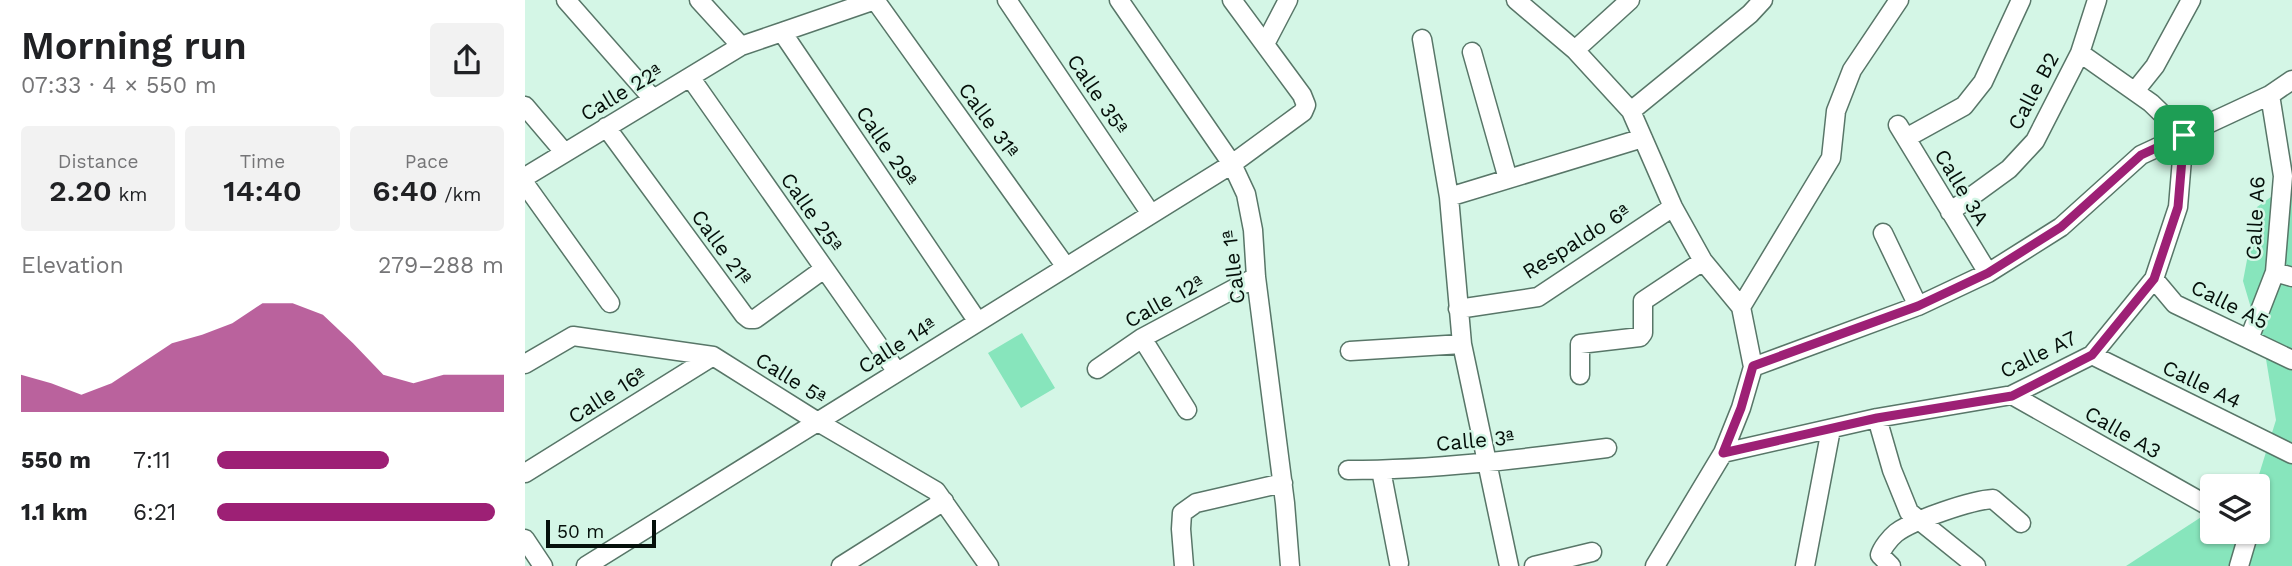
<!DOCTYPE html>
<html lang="en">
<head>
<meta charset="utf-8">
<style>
	body { margin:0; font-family:"Work Sans",sans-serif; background:#f2f2f2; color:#202124; height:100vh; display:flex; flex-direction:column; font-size:26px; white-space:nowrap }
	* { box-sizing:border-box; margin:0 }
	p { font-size:23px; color:#757577 }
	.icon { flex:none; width:38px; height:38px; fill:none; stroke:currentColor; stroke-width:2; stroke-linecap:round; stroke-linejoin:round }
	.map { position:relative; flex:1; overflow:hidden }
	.details { display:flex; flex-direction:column; background:#fff; width:525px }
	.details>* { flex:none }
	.tools { position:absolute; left:1675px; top:474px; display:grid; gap:14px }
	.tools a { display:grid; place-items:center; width:70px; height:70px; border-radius:7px; background:#fff; box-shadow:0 2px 5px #0004; font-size:35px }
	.scale { position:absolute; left:21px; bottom:18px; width:110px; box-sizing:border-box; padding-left:7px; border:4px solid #050f0a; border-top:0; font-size:19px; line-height:24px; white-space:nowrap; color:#050f0a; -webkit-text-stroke:5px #d4f6e6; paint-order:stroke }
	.pin { position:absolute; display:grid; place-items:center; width:60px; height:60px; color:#fff; margin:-30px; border-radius:14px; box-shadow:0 4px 10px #0006 }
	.round { display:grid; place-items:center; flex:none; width:74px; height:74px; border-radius:7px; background:#f2f2f2 }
	.summary { display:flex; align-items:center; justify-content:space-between; height:119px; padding:0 21px }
	h1 { font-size:38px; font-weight:600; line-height:52px }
	.stats { display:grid; grid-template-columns:repeat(3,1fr); gap:10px; height:119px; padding:7px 21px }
	.stats div { display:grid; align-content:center; border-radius:7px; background:#f2f2f2; text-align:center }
	.stats b { font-size:30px; font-weight:600 }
	.stats small { font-size:19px; font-weight:400 }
	.stats p { font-size:19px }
	.chart { height:196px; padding:14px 21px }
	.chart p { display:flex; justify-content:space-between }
	.chart svg { width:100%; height:126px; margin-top:7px; fill:#9d2075; opacity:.7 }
	ul { padding:0 21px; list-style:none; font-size:23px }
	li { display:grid; grid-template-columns:112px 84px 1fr; align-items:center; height:52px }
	li i { height:18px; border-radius:9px; background:#9d2075 }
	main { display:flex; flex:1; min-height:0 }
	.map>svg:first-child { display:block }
</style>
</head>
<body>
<main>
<section class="details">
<div class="summary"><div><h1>Morning run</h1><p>07:33 · 4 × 550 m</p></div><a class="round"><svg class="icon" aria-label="share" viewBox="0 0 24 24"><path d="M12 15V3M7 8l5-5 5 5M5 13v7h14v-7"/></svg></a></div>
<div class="stats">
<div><p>Distance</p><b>2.20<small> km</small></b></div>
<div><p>Time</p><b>14:40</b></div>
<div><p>Pace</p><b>6:40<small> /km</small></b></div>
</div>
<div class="chart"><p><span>Elevation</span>279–288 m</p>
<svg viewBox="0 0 160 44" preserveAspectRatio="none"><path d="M0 44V31L10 34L20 38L30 34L40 27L50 20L60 17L70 13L80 6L90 6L100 10L110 20L120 31L130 34L140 31L150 31L160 31V44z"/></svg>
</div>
<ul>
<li><b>550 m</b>7:11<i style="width:60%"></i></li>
<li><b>1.1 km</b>6:21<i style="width:97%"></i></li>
</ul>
</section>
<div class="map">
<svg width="1767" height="566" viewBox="0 0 1767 566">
	<rect width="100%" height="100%" fill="#d4f6e6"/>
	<!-- green -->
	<path fill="#87e5bc" d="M 1767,182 L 1767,566 L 1601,566 L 1687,510 L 1687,532 L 1732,532 L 1732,486 L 1723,486 L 1732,481 L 1751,420 L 1741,359 L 1718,281 L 1732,207 Z
		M 497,333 L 530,388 L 496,408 L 463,353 Z"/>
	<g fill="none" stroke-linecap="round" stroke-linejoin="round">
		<!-- street casing -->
		<g stroke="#587668" stroke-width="21">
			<path id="street" d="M 41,0 L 128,99
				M 174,0 L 216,46
				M 350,0 L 541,267
				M 482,0 L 626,214
				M 594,0 L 707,164 L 721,194 L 728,230 L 731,277 L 760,503 L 765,566
				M 991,0 L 1050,50 L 1106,111 L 1148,207 L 1178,261 L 1216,307
				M 257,32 L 350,0
				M 897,39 L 924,197 L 937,344 L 984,566
				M 740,44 L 763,0
				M 1050,50 L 1105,0
				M 947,52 L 983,179
				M 165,77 L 372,372
				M 1610,91 L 1630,66 L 1666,0
				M 0,106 L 39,152
				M 1106,111 L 1225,14 L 1238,0
				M 1373,125 L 1463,273
				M 81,127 L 219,315 L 224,319 L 230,319 L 299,269
				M 1381,138 L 1439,106 L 1458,82 L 1496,0
				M 0,177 L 216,46 L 257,32 L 453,322
				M 0,184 L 85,303
				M 924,197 L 1118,138
				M 1425,212 L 1484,169 L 1510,141 L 1555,53 L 1572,0
				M 1358,233 L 1393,306
				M 1750,272 L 1767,277
				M 1629,279 L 1650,304 L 1767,360
				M 933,309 L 1013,297 L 1148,207
				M 617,338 L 662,410
				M 1724,339 L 1750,272 L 1758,176 L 1745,95
				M 825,351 L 937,344
				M 1567,355 L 1767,454
				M 0,364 L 48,336 L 188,356 L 293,422 L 411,491 L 464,566
				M 1228,367 L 1393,306 L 1463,273 L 1536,227 L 1616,155 L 1745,95 L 1767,80
				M 572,369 L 617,338 L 731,277
				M 1055,375 L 1055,344 L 1115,337 L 1118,333 L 1118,301 L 1178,261
				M 1487,395 L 1687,508
				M 1352,418 L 1367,470 L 1384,512 L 1451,566
				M 1198,453 L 1352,418 L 1487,395 L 1567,355 L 1629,279 L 1653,207 L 1659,135 L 1626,103 L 1555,53
				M 823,470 C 910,470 996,459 1082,448
				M 856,470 L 874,563
				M 0,473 L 188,356
				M 0,539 L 18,566
				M 61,566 L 707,164 L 778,112 L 781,105 L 777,95 L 707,0
				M 316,566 L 419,501
				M 659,566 L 656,529 L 657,513 L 671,503 L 758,483
				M 1009,566 L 1067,552
				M 1130,566 L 1198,453 L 1216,408 L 1228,367 L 1216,307 L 1306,158 L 1311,111 L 1327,70 L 1374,0
				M 1280,566 L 1306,429
				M 1366,566 L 1355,555 C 1357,548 1365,538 1371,533 C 1388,520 1447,500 1468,499 L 1496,523
				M 1714,566 L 1724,532"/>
		</g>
		<!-- street -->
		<use href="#street" stroke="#fff" stroke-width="18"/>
	</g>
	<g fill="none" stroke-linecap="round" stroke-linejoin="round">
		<!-- route casing -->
		<g stroke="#fff" stroke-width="14">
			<path id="route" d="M 1659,135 L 1653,207 L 1629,279 L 1567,355 L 1487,396 L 1352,418 L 1198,453 L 1216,408 L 1228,366 L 1393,306 L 1463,273 L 1536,227 L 1616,155 Z"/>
		</g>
		<!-- route -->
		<use href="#route" stroke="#9d2075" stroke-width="9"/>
	</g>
	<g text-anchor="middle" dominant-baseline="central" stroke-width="5" stroke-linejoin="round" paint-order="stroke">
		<!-- street labels -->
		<g font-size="21" fill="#050f0a" stroke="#d4f6e6">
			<text transform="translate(1508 91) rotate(-62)">Calle B2</text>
			<text transform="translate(96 92) rotate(-31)">Calle 22ª</text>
			<text transform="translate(573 94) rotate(56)">Calle 35ª</text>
			<text transform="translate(464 120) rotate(54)">Calle 31ª</text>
			<text transform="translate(362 146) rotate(56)">Calle 29ª</text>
			<text transform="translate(1437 187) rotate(59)">Calle 3A</text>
			<text transform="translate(287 212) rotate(55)">Calle 25ª</text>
			<text transform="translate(1730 218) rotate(-87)">Calle A6</text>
			<text transform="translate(1051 241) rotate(-32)">Respaldo 6ª</text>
			<text transform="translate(197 247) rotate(54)">Calle 21ª</text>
			<text transform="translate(708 267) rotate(-97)">Calle 1ª</text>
			<text transform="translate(639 301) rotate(-29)">Calle 12ª</text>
			<text transform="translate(1705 304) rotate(27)">Calle A5</text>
			<text transform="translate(372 345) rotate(-32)">Calle 14ª</text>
			<text transform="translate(1513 354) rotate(-26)">Calle A7</text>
			<text transform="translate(266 378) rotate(32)">Calle 5ª</text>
			<text transform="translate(1677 384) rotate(26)">Calle A4</text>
			<text transform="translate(82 395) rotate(-32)">Calle 16ª</text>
			<text transform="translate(1598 432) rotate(30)">Calle A3</text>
			<text transform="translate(950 440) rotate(-5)">Calle 3ª</text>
		</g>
	</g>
</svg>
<div class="tools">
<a><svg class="icon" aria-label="layers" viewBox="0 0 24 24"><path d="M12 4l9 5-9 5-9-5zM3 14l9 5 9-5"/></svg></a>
</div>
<div class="scale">50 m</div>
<div class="pin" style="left:1659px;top:135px;background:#1e9e55"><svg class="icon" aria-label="arrive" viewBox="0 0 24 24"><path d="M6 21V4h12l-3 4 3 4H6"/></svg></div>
</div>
</main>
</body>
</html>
